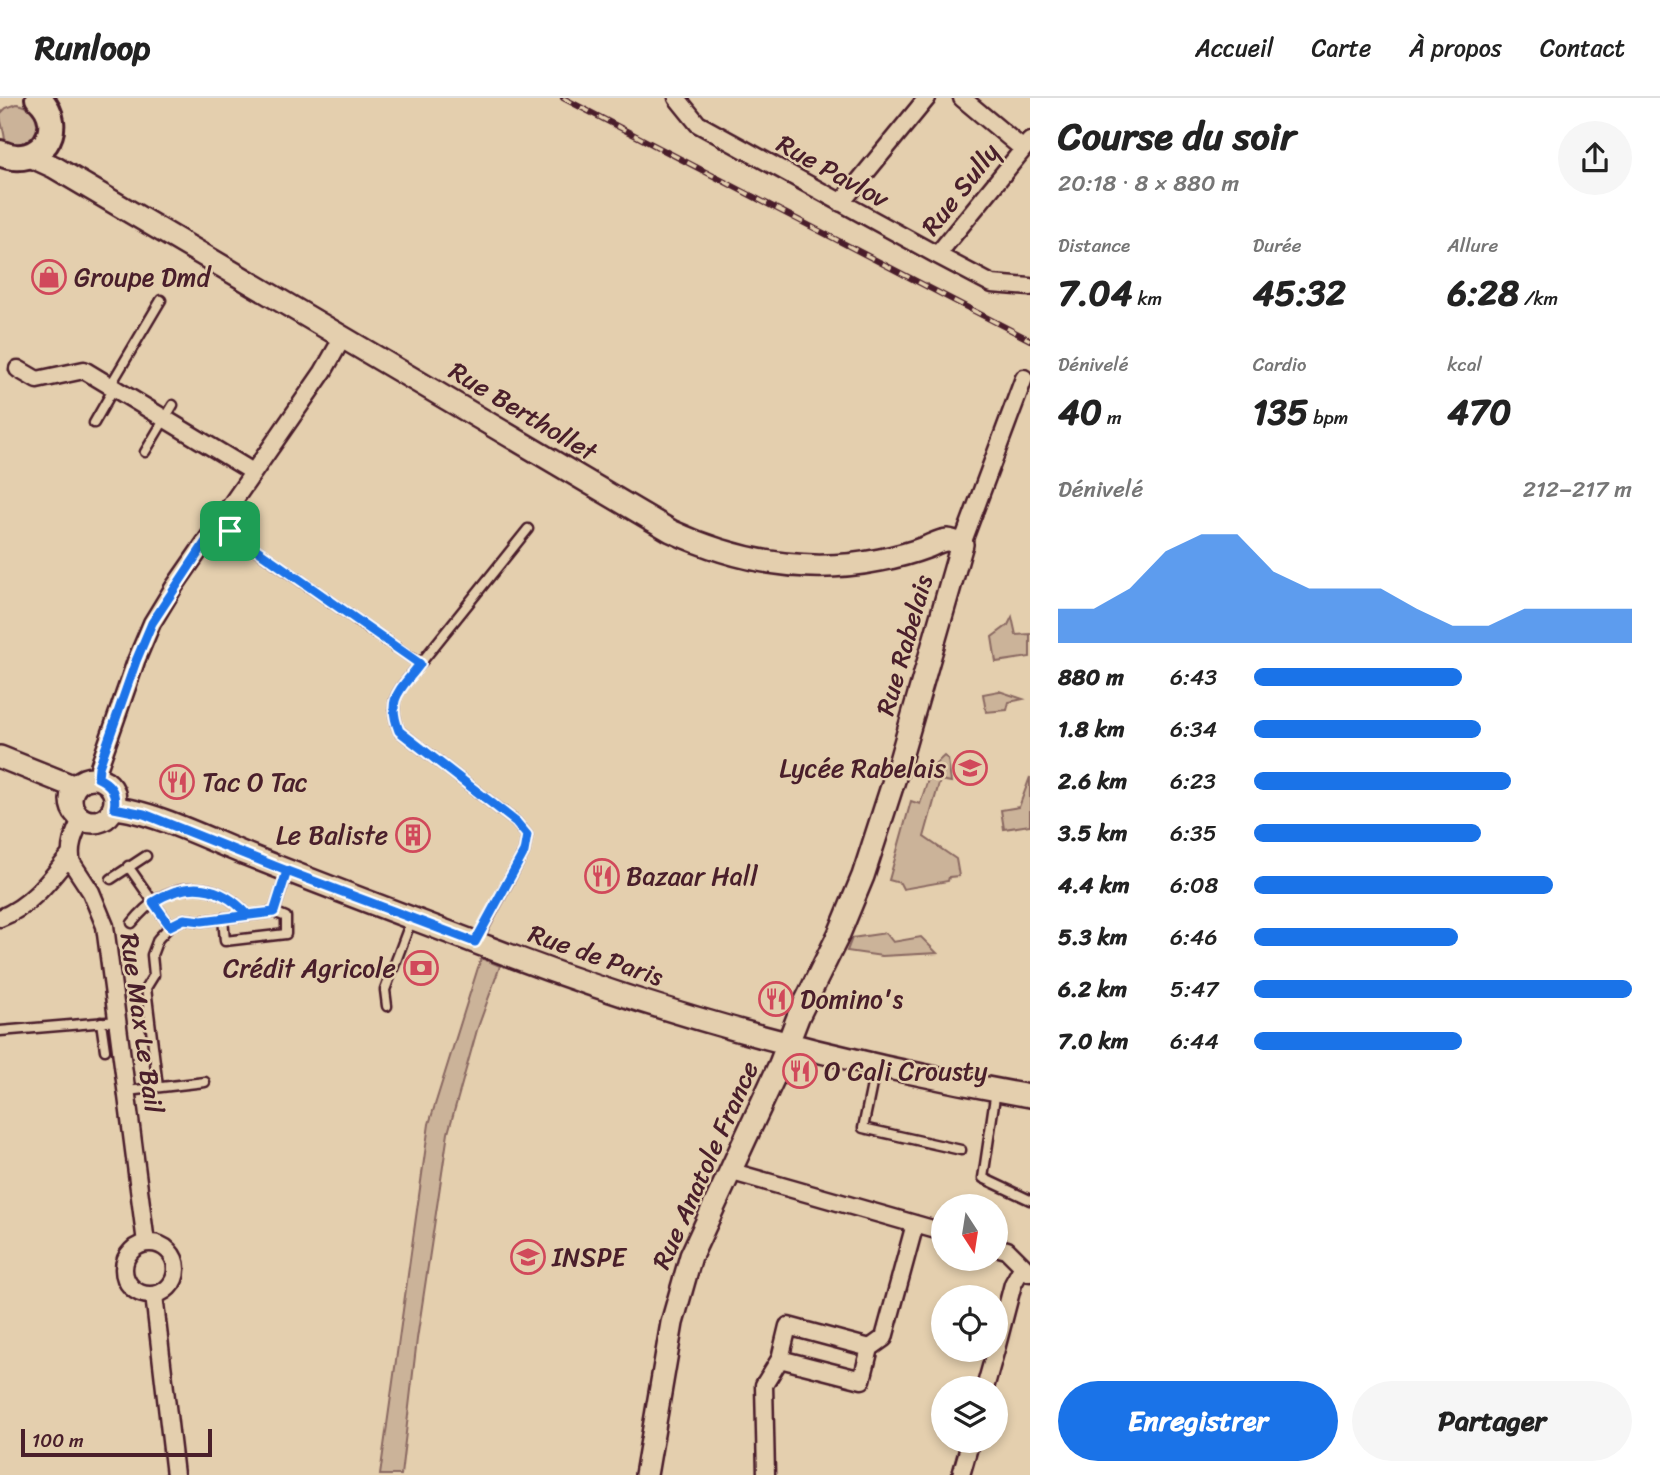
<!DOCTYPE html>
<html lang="fr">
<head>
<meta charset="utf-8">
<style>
	body { margin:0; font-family:Sriracha,sans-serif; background:#f6f6f6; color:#222; height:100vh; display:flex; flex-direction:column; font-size:26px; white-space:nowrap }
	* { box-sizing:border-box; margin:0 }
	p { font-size:23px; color:#767676 }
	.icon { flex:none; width:38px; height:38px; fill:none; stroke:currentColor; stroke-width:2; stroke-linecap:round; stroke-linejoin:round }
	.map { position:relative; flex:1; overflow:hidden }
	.details { display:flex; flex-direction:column; background:#fff; width:630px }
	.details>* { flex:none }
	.needle { width:46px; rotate:168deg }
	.fabs { position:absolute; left:931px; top:1096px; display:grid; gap:14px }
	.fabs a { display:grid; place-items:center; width:77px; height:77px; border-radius:50%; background:#fff; box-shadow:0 4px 10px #0003; font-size:35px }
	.scale { position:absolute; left:21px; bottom:18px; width:191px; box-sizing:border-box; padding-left:7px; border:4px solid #4a1f2b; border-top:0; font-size:19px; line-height:24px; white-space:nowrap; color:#4a1f2b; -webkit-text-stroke:5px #e4cfae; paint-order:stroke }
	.pin { position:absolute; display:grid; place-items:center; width:60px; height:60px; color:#fff; margin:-30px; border-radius:14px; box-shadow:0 4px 10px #0006 }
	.round { display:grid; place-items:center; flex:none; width:74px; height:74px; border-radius:37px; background:#f6f6f6 }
	.overview { display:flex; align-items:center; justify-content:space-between; height:119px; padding:0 28px }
	h1 { font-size:38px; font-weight:800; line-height:52px }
	.metrics { display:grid; grid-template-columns:repeat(3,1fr); gap:10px; height:119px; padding:7px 28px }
	.metrics div { display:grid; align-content:center }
	.metrics b { font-size:35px; font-weight:800 }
	.metrics small { font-size:19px; font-weight:400 }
	.metrics p { font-size:19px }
	.chart { height:196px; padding:14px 28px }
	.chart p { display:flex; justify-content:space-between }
	.chart svg { width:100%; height:126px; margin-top:7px; fill:#1a73e8; opacity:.7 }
	.button { display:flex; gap:14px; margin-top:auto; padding:14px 28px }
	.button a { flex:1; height:80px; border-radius:42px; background:#1a73e8; color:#fff; font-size:28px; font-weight:800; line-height:80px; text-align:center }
	.button a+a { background:#f6f6f6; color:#222 }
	ul { padding:0 28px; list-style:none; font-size:23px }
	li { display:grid; grid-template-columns:112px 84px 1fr; align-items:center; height:52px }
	li i { height:18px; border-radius:9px; background:#1a73e8 }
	header { display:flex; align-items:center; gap:42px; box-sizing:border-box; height:98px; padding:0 35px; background:#fff; border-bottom:2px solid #e0e0e0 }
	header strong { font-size:33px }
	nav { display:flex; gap:38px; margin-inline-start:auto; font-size:24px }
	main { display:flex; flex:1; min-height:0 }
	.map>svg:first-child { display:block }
</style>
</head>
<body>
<header>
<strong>Runloop</strong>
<nav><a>Accueil</a><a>Carte</a><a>À propos</a><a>Contact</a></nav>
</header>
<main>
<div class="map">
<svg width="1030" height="1377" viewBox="0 0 1030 1377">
	<rect width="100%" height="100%" fill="#e4cfae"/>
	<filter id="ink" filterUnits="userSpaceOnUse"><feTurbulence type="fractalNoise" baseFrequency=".0143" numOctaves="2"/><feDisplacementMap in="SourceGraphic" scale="14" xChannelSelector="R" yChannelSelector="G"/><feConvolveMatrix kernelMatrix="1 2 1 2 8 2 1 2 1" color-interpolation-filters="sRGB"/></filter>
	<g filter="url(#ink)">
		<!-- green -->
		<path fill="#cbb399" stroke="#8a6962" stroke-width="2" d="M 17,6 C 45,10 45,40 18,48 L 5,44 C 5,33 0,25 0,16 L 6,10 Z
			M 1012,519 L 1016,537 L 1030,536 L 1030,559 L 996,564 L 992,539 L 1008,527 Z
			M 999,593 L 1023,601 L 1009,604 L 1007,612 L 986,614 L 983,596 Z
			M 944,658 L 948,661 L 951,684 L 940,682 L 924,739 L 956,761 L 959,778 L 949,779 L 948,783 L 903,791 L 900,785 L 889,782 L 911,703 L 920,706 L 932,669 Z
			M 1030,679 L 1030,727 L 1004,731 L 1001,712 L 1019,709 Z
			M 886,835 L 893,844 L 921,839 L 937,855 L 882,858 L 847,853 L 852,840 Z
			M 481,860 L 500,868 L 477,932 L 448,1035 L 417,1241 L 401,1377 L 380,1377 L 429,1026 Z"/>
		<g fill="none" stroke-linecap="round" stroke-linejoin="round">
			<!-- lane casing -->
			<g stroke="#4a1f2b" stroke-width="13">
				<path id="lane" d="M 110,288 L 161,202
					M 94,325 L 114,290
					M 145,354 L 173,307
					M 218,425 L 420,566 C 400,592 386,599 399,633 L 516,724 L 527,737 L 524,754 L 477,842
					M 420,566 L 528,431
					M 128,768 L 170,828
					M 111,781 L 146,758
					M 223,820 L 225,843 L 286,836 L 286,819 L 274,814
					M 132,825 C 165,784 211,776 248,817
					M 387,908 L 385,892 L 411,823
					M 101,924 L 105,952
					M 0,933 L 118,923
					M 876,967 L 863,1030 L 961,1052
					M 158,989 L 146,890 L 154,877 L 152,857 L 158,841 L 170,828 L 184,821 L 202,823 L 274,814 L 287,774
					M 996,992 L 983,1080 L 1030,1102
					M 127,993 L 205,984"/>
			</g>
			<!-- street casing -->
			<g stroke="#4a1f2b" stroke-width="21">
				<path id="street" d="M 677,0 L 698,26 L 937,157
					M 962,0 L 1023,51
					M 1030,43 L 937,157 L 992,186 L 1030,189
					M 841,105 L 927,0
					M 18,271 L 37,282 L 84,272 L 253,374
					M 962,446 L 1024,280
					M 98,680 L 99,669 L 136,563 L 152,525 L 174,489 L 323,274 L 343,239
					M 81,722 C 74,736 68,749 72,765 L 91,794 L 105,828 L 146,1145
					M 0,820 C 30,809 51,781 70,757
					M 729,1073 L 943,1134
					M124 1171a26 26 0 1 1 52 0a26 26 0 1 1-52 0Z
					M 996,1149 L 1007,1152 L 1030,1175
					M 154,1197 L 175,1377
					M 996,1251 L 1013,1186 L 1023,1168
					M 780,1261 L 862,1282 L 870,1250
					M 985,1290 L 996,1251
					M 766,1377 L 764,1287 L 780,1261 L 788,1228 L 870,1250 L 884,1240 L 915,1126
					M 961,1377 L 971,1342"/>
			</g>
			<!-- secondary casing -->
			<g stroke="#4a1f2b" stroke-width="26">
				<path id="secondary" d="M 30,58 L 54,69 L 671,433 C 738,464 807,477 880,462 C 896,459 911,455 927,449 C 932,447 941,442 947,442 C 951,442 958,445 962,446 L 897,673 L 863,778 L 839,836 L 798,919 L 780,966 L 691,1158 L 672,1225 L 646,1377
					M 0,659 L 75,689
					M71 702a22 22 0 1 1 44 0a22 22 0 1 1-44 0Z
					M 114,710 C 152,713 210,742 248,757 C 328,789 409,819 490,850 C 664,917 846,966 1030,998"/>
			</g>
			<!-- primary casing -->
			<g stroke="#4a1f2b" stroke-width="30">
				<path id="primary" d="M 0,55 C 39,73 70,29 38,0"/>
			</g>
			<!-- lane -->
			<use href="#lane" stroke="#e4cfae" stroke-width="8"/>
			<!-- street -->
			<use href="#street" stroke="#e4cfae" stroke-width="16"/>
			<!-- secondary -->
			<use href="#secondary" stroke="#e4cfae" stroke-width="21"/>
			<!-- primary -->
			<use href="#primary" stroke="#e4cfae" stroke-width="24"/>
			<!-- rail casing -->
			<g stroke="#4a1f2b" stroke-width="6">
				<path id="rail" d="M 563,0 L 1030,242"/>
			</g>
			<!-- rail -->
			<use href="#rail" stroke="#e4cfae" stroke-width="3.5" stroke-dasharray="10" stroke-linecap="butt"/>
		</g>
	</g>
	<g fill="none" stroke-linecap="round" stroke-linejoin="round" filter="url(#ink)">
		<!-- route casing -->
		<g stroke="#fff" stroke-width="14">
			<path id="route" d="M 230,433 L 218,425 L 152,525 L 136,563 L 99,669 L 98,680 C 111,686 117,695 114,710 L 144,716 L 287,773 L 274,814 L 202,823 L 184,821 L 170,828 L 153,804 C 188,782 220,786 248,817 L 274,814 L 287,773 L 475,844 L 524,754 L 527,737 L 516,724 L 399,633 C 386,599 400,593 420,566 L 230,433"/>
		</g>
		<!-- route -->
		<use href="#route" stroke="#1a73e8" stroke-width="9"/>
	</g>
	<!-- icons -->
	<defs>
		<g id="shop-ring" transform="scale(1.75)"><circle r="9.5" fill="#e4cfae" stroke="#d1495b" stroke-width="1.5"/><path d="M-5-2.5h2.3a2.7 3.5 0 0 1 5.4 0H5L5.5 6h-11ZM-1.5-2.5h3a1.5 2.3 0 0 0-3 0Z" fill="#d1495b"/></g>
		<g id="school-ring" transform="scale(1.75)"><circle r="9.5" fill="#e4cfae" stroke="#d1495b" stroke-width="1.5"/><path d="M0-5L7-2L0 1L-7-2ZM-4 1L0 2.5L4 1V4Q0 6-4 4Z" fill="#d1495b"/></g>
		<g id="restaurant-ring" transform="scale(1.75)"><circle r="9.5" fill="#e4cfae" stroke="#d1495b" stroke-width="1.5"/><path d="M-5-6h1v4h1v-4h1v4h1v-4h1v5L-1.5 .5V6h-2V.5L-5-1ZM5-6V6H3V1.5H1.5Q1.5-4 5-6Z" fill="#d1495b"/></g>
		<g id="building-ring" transform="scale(1.75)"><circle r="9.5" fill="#e4cfae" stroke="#d1495b" stroke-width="1.5"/><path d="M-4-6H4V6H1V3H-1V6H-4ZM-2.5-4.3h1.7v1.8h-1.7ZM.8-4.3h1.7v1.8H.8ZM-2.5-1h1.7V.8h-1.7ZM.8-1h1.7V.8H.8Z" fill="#d1495b"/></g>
		<g id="bank-ring" transform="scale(1.75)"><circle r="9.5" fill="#e4cfae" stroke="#d1495b" stroke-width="1.5"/><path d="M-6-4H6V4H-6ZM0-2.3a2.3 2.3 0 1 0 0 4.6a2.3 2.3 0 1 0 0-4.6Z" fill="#d1495b"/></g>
		<g id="university-ring" transform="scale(1.75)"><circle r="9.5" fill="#e4cfae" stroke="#d1495b" stroke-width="1.5"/><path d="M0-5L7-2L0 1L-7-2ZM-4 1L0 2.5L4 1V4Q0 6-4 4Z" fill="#d1495b"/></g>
	</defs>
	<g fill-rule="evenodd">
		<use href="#shop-ring" x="49" y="179"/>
		<use href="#school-ring" x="970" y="670"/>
		<use href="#restaurant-ring" x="177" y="684"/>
		<use href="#building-ring" x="413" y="737"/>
		<use href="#restaurant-ring" x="602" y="778"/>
		<use href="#bank-ring" x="421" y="870"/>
		<use href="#restaurant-ring" x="776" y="901"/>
		<use href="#restaurant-ring" x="800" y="973"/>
		<use href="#university-ring" x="528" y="1159"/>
	</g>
	<g text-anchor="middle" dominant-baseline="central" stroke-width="5" stroke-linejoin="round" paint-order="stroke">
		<!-- street labels -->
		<g font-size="26" fill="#4a1f2b" stroke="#e4cfae">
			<text transform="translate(833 73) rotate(29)">Rue Pavlov</text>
			<text transform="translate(960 91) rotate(-52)">Rue Sully</text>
			<text transform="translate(523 313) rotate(31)">Rue Berthollet</text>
			<text transform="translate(904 547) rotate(-74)">Rue Rabelais</text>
			<text transform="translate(596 857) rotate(19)">Rue de Paris</text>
			<text transform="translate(142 925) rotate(82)">Rue Max Le Bail</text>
			<text transform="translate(705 1067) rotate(-66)">Rue Anatole France</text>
		</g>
		<!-- poi labels -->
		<g font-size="26" fill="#4a1f2b" stroke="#e4cfae" text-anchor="start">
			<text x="74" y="179">Groupe Dmd</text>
			<text x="946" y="670" text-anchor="end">Lycée Rabelais</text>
			<text x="202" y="684">Tac O Tac</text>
			<text x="388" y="737" text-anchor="end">Le Baliste</text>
			<text x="626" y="778">Bazaar Hall</text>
			<text x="396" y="870" text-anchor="end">Crédit Agricole</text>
			<text x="800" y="901">Domino's</text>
			<text x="824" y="973">O Cali Crousty</text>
			<text x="552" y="1159">INSPE</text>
		</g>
	</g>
</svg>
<div class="fabs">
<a><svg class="needle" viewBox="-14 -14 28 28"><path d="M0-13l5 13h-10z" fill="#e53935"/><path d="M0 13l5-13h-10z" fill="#767676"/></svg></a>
<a><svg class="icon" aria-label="locate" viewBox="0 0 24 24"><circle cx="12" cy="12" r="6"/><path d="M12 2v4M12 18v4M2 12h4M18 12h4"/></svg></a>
<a><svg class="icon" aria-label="layers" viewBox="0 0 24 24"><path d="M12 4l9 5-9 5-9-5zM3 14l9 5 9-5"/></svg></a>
</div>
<div class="scale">100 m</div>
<div class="pin" style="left:230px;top:433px;background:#1e9e55"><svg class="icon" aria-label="arrive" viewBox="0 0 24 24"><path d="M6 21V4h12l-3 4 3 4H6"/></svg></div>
</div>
<section class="details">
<div class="overview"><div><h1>Course du soir</h1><p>20:18 · 8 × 880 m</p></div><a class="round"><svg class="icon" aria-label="share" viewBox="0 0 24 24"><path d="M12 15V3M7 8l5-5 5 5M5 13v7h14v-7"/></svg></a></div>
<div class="metrics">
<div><p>Distance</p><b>7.04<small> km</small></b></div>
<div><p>Durée</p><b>45:32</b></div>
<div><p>Allure</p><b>6:28<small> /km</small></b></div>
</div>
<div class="metrics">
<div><p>Dénivelé</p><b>40<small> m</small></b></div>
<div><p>Cardio</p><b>135<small> bpm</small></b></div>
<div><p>kcal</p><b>470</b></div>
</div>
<div class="chart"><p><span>Dénivelé</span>212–217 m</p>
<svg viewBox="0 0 160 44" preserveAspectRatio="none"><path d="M0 44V32L10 32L20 25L30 12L40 6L50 6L60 19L70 25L80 25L90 25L100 32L110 38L120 38L130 32L140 32L150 32L160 32V44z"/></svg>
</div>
<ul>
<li><b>880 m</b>6:43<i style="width:55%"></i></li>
<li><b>1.8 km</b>6:34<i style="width:60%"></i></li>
<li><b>2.6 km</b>6:23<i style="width:68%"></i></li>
<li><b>3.5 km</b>6:35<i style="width:60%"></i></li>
<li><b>4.4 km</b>6:08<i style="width:79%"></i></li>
<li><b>5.3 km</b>6:46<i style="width:54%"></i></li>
<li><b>6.2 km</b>5:47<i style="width:100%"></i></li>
<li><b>7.0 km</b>6:44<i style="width:55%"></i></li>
</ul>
<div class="button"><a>Enregistrer</a><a>Partager</a></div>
</section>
</main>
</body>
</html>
